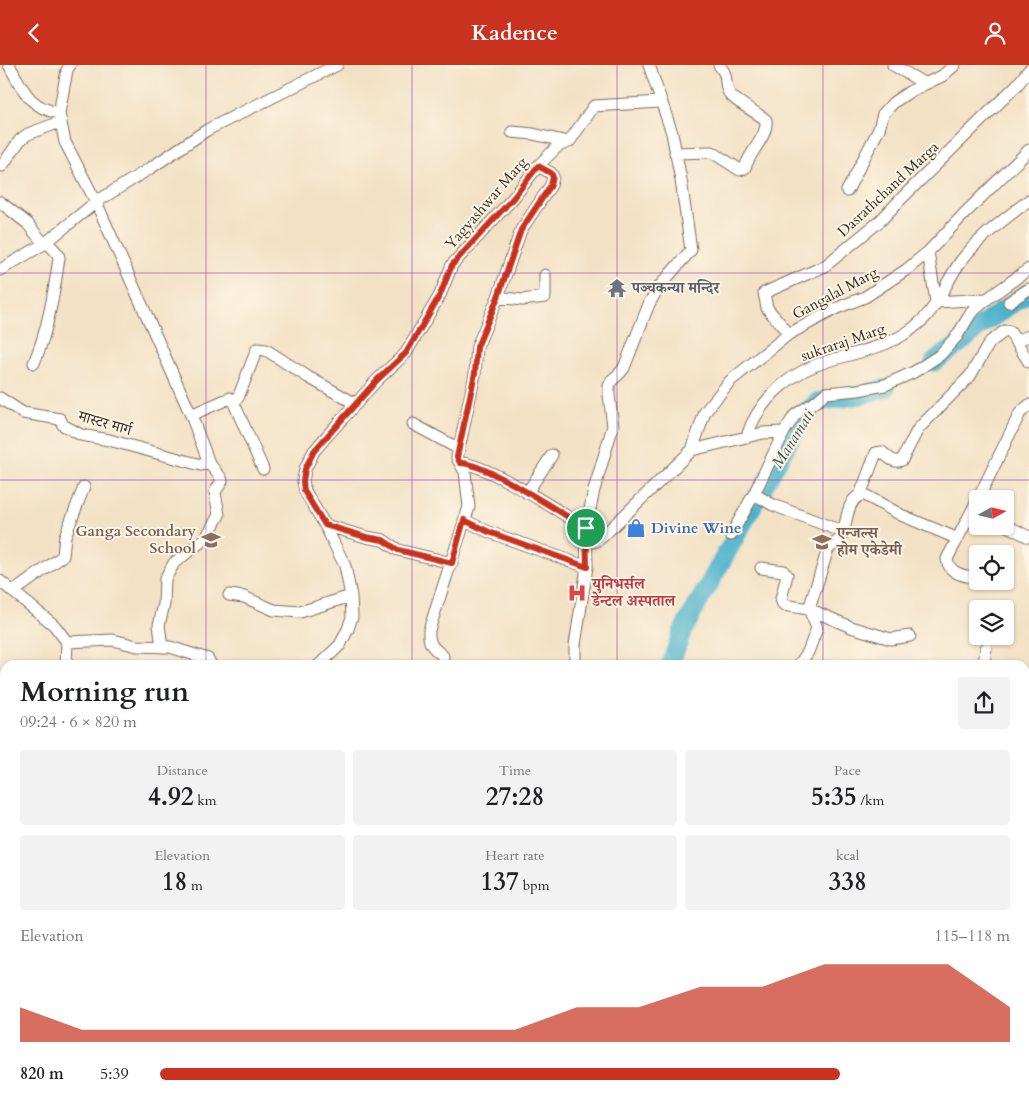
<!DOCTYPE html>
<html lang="en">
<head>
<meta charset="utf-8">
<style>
	body { margin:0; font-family:Cardo,"Noto Serif Devanagari",serif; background:#f2f2f2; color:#202124; height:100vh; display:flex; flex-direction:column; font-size:19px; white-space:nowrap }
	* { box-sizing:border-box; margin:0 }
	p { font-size:16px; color:#757577 }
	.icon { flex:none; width:28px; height:28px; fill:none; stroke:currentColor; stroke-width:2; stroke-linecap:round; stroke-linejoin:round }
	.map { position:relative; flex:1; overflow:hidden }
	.details { position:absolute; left:0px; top:595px; width:1030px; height:444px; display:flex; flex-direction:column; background:#fff; border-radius:15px 15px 0 0; box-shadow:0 1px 4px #0004 }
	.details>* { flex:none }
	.needle { width:32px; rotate:82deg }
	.controls { position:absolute; left:969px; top:425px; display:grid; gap:10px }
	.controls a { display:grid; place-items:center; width:45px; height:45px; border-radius:5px; background:#fff; box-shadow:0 1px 4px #0004; font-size:25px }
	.pin { position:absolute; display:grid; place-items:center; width:42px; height:42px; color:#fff; margin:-21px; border:2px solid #fff; border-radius:50%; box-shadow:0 1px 5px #0007 }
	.round { display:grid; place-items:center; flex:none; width:52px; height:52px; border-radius:5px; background:#f2f2f2 }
	.headline { display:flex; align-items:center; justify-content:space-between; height:85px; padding:0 20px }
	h1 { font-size:28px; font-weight:600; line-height:38px }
	.metrics { display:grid; grid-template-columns:repeat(3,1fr); gap:8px; height:85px; padding:5px 20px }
	.metrics div { display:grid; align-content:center; border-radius:5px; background:#f2f2f2; text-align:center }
	.metrics b { font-size:25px; font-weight:600 }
	.metrics small { font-size:14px; font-weight:400 }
	.metrics p { font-size:14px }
	.chart { height:140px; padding:10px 20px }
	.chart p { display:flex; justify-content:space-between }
	.chart svg { width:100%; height:90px; margin-top:5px; fill:#c8321e; opacity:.7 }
	ul { padding:0 20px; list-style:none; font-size:16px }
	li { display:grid; grid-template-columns:80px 60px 1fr; align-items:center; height:38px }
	li i { height:12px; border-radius:6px; background:#c8321e }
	header { display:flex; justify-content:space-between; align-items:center; height:65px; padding:0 20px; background:#c8321e; color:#fff; font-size:22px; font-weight:600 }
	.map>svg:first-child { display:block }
</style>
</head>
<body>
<header><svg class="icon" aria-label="back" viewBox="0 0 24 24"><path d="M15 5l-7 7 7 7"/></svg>Kadence<svg class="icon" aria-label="person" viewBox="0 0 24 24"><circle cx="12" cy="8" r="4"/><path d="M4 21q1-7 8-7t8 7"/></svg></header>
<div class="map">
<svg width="1029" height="1038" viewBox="0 0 1029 1038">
	<rect width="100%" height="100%" fill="#fcf5e5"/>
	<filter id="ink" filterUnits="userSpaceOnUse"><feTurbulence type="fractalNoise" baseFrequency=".02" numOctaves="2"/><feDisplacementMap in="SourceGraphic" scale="10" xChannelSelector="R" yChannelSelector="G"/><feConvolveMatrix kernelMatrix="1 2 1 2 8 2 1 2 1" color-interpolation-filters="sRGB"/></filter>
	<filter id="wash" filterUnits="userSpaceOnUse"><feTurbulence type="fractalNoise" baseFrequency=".0096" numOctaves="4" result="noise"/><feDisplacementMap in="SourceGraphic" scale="20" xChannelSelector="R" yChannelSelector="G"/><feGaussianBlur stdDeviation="1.12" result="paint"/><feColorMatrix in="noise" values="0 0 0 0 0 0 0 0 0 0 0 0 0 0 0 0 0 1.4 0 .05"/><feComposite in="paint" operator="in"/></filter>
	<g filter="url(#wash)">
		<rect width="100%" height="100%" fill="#f3e1c5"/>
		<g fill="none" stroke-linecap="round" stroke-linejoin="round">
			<!-- river -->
			<path stroke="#4db2cc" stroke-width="19" d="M 934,297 L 959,279 L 983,259 L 1028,228
				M 670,600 L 682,567 L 804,350 L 817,337 L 861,330 L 886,323
				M 669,1038 L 675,1034"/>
		</g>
	</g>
	<g filter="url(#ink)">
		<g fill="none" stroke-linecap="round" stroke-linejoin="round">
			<!-- minor casing -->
			<g stroke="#7b6a58" stroke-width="13">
				<path id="minor" d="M 9,0 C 23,24 28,42 59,48 L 65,77 L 96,137 L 191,350 L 209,398 L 221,413 L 222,416 L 215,427 L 219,450 L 206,473 L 174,498 L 165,514 L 164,539 L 159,560 L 162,582
					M 925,19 L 942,11 L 955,0
					M 59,48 L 67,5 L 70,0
					M 512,67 L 533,69 L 568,77
					M 675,88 L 712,87 L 740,105 L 745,103 C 749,87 768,72 766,55 C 757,47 731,35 728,26 C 723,13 730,14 719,0
					M 2,101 L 20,75 L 28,69 L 60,57
					M 847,126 L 879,64 L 883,49 L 894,37 L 909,27 L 925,19 L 893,0
					M 0,137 L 27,158 L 44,179
					M 928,187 L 936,237 L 987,234 L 1029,204
					M 0,205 L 44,179 L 96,137 L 149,104 L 207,65 L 337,0
					M 498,232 L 522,235 L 545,232 L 545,210
					M 1009,237 L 1029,224
					M 789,269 L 767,243 L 764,228 L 825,201 L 880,156 L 902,133 L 1017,20 L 1029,5
					M 1015,276 L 1029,271
					M 34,298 C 48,265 54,228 59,193 L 58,189 L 47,177
					M 0,333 L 23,348 L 60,354 L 63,360 L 81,370 L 109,375 L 201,400 L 209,398
					M 233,336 L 238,333 L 257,284 L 266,285 L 308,312 L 356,339
					M 191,350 L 230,333 L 233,336 L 263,404
					M 413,359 L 459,384
					M 747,371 C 757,339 785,312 816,300 C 851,287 889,285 918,259 C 938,243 946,216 961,196 C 979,172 1005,154 1029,135
					M 692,385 L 705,347 L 730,316 L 789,269 L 837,243 L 865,232 L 906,205 L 928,187 L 966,147 L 1029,85
					M 460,398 C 486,398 561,448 586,463
					M 527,428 L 552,390
					M 754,429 L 773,440 L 844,467 L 840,474 L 828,484 L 809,544 L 817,563 L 808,587 L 799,600
					M 860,430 L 876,388 L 882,387 C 888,392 894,399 902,395 L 918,364 L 970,311 L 990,277 L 1005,266 L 1010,267 L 1029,297
					M 978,434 L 947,494 C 949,510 965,510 978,514
					M 978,434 L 1020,348 L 1029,340
					M 464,455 L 489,467 L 587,502
					M 325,460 L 366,472 L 383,475 L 398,485 L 452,498
					M 1005,460 L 1029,472
					M 844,467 C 846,455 849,428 865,430 L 901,450 L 956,473
					M 731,470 L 754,429 L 784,367 L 795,350 L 818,335 L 826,328 L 858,325 L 885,320 L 914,307 L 940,290 L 957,271 L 971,248 L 987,234
					M 587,478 L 597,476 L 603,471 L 692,385 L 763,368 L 784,367
					M 761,503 L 783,506 L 787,510 L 781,534 L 783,540 L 809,544 L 851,562 L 891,574 L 910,571
					M 0,516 L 54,560 L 67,577 L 66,600
					M 13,527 L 63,491 L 65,471 L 84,422
					M 229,530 L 244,532 L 274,545 L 300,547 L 351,531
					M 67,577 L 113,575 L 137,581 L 170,582 L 208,594 L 211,600
					M 319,600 L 340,580 L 348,564 L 352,552 L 351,531 L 345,501 L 325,460 L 305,426 L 303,416 L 305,404 L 314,386 L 326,372 L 377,315 L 406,288 L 440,230 L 452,200 L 514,132 L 538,101 L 558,81 L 569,77 L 594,41 L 660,37
					M 442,600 L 443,591 C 432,582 428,579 429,565 L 469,442 L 465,407 L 457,393 L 475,309 L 477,282 L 498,232 L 521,165 L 551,120 L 553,112 L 551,108 L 538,101
					M 575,600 L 575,580 L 587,502 L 586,463 L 594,425 L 613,361 L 609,330 L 609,321 L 612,315 L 619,309 L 624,303 L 649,239 L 658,223 L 691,185 L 681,115 L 672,68 L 649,0
					M 984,600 L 986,583
					M 0,659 L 5,663
					M 1025,680 L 1029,681
					M 1025,785 L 1029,785
					M 0,808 L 5,808
					M 1025,862 L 1029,861
					M 0,889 L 5,888
					M 1025,923 L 1029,923
					M 0,970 L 5,971
					M 139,1034 L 141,1038
					M 184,1034 L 185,1038
					M 460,1034 L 462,1038
					M 580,1034 L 583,1038
					M 633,1034 L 634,1038
					M 852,1034 L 852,1038
					M 652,1038 L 655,1034"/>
			</g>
			<!-- major casing -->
			<g stroke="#7b6a58" stroke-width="16">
				<path id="major" d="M 0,828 L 5,827
					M 0,864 L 5,863"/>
			</g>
			<!-- highway casing -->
			<g stroke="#7b6a58" stroke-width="18">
				<path id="highway" d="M 1025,743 L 1029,743
					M 0,841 L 5,840
					M 0,853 L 5,852"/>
			</g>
			<!-- minor -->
			<use href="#minor" stroke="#fff" stroke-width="11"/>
			<!-- major -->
			<use href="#major" stroke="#fff" stroke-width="14"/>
			<!-- highway -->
			<use href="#highway" stroke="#fff" stroke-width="16"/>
		</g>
	</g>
	<g fill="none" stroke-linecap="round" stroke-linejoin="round" filter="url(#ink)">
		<!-- route casing -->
		<g stroke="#fff" stroke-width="10">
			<path id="route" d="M 538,101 L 551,108 L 553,112 L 551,120 L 521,165 L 498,232 L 477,282 L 475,308 L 457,392 L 460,398 C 486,398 561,448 586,463 L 587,502 L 489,467 L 464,455 L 452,498 L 398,485 L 383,475 L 366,472 L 325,460 L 304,426 L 303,416 L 305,404 L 314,386 L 377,315 L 406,288 L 440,230 L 452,200 L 514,132 Z"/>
		</g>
		<!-- route -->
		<use href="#route" stroke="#c8321e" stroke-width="6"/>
	</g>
	<!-- grid -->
	<path fill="none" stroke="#7b2cbf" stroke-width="1" stroke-opacity="0.55" d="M 206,0 L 206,600M 412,0 L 412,600M 617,0 L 617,600M 823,0 L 823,600M 0,208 L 1029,208M 0,415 L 1029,415M 0,623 L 5,623M 1025,623 L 1029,623M 0,830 L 5,830M 1025,830 L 1029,830M 206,1034 L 206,1038M 412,1034 L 412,1038M 617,1034 L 617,1038M 823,1034 L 823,1038"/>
	<!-- icons -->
	<defs>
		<g id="temple-bare" transform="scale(1.5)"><path d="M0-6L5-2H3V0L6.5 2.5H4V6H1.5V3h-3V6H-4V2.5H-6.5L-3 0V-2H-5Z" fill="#6b7280" stroke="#fcf5e5" stroke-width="2.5" paint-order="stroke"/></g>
		<g id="shop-bare" transform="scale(1.5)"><path d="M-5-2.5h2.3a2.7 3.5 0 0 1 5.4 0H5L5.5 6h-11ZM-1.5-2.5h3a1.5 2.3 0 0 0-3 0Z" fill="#3f7fe0" stroke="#fcf5e5" stroke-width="2.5" paint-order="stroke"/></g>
		<g id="school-bare" transform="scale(1.5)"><path d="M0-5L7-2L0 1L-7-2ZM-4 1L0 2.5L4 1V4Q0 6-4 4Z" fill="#8d6e63" stroke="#fcf5e5" stroke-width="2.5" paint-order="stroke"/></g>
		<g id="hospital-bare" transform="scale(1.5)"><path d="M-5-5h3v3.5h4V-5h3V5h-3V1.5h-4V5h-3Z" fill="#e0444e" stroke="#fcf5e5" stroke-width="2.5" paint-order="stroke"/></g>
	</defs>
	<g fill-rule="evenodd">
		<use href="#temple-bare" x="617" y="223"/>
		<use href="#shop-bare" x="636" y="463"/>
		<use href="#school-bare" x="211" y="475"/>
		<use href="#school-bare" x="822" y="477"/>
		<use href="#hospital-bare" x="577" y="528"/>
	</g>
	<g text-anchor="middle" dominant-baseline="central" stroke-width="4" stroke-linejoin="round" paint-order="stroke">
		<!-- street labels -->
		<g font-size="15" fill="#3b2a1e" stroke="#fcf5e5">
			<text transform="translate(888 124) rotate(-43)">Dasrathchand Marga</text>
			<text transform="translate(486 138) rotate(-49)">Yagyashwar Marg</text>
			<text transform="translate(835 228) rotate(-28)">Gangalal Marg</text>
			<text transform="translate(843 277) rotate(-19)">sukraraj Marg</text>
			<text transform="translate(105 358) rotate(16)">मास्टर मार्ग</text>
		</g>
		<!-- worship labels -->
		<g font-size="15" font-weight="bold" fill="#5b616d" stroke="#fcf5e5" text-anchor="start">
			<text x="632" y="223">पञ्चकन्या मन्दिर</text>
		</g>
		<!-- shop labels -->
		<g font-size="15" font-weight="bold" fill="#366cbe" stroke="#fcf5e5" text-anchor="start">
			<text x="651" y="463">Divine Wine</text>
		</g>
		<!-- education labels -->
		<g font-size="15" font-weight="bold" fill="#785e54" stroke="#fcf5e5" text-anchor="end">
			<text x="196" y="466">Ganga Secondary<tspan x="196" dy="17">School</tspan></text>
			<text x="837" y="468" text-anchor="start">एन्जल्स<tspan x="837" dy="17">होम एकेडेमी</tspan></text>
		</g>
		<!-- health labels -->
		<g font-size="15" font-weight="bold" fill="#be3a42" stroke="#fcf5e5" text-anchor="start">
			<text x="592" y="519">युनिभर्सल<tspan x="592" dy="17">डेन्टल अस्पताल</tspan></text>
		</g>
		<!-- water labels -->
		<g font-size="16" font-style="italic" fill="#415a5b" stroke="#fcf5e5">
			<text transform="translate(793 374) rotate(-58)">Manamati</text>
		</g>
	</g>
</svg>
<div class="controls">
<a><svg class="needle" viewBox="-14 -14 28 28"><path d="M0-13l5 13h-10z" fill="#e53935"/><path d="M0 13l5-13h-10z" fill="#757577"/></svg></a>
<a><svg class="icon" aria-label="locate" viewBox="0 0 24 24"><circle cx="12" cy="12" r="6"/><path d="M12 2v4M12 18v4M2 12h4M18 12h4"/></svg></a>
<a><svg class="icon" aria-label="layers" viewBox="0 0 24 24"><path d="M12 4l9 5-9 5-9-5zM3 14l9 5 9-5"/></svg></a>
</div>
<div class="pin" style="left:586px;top:463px;background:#1e9e55"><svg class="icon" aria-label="arrive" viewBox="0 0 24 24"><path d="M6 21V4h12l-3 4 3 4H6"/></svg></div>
<section class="details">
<div class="headline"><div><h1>Morning run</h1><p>09:24 · 6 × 820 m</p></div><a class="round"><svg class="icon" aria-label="share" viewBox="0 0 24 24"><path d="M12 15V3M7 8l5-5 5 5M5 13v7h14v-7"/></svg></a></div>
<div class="metrics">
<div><p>Distance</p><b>4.92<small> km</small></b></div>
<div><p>Time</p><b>27:28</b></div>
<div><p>Pace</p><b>5:35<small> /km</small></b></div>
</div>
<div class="metrics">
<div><p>Elevation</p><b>18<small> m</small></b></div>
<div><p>Heart rate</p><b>137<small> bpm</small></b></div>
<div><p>kcal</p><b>338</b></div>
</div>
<div class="chart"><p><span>Elevation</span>115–118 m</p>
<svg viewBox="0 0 160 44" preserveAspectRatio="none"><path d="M0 44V27L10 38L20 38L30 38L40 38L50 38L60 38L70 38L80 38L90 27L100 27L110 17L120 17L130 6L140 6L150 6L160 27V44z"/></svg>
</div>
<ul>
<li><b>820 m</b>5:39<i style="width:80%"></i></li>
</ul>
</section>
</div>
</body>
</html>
